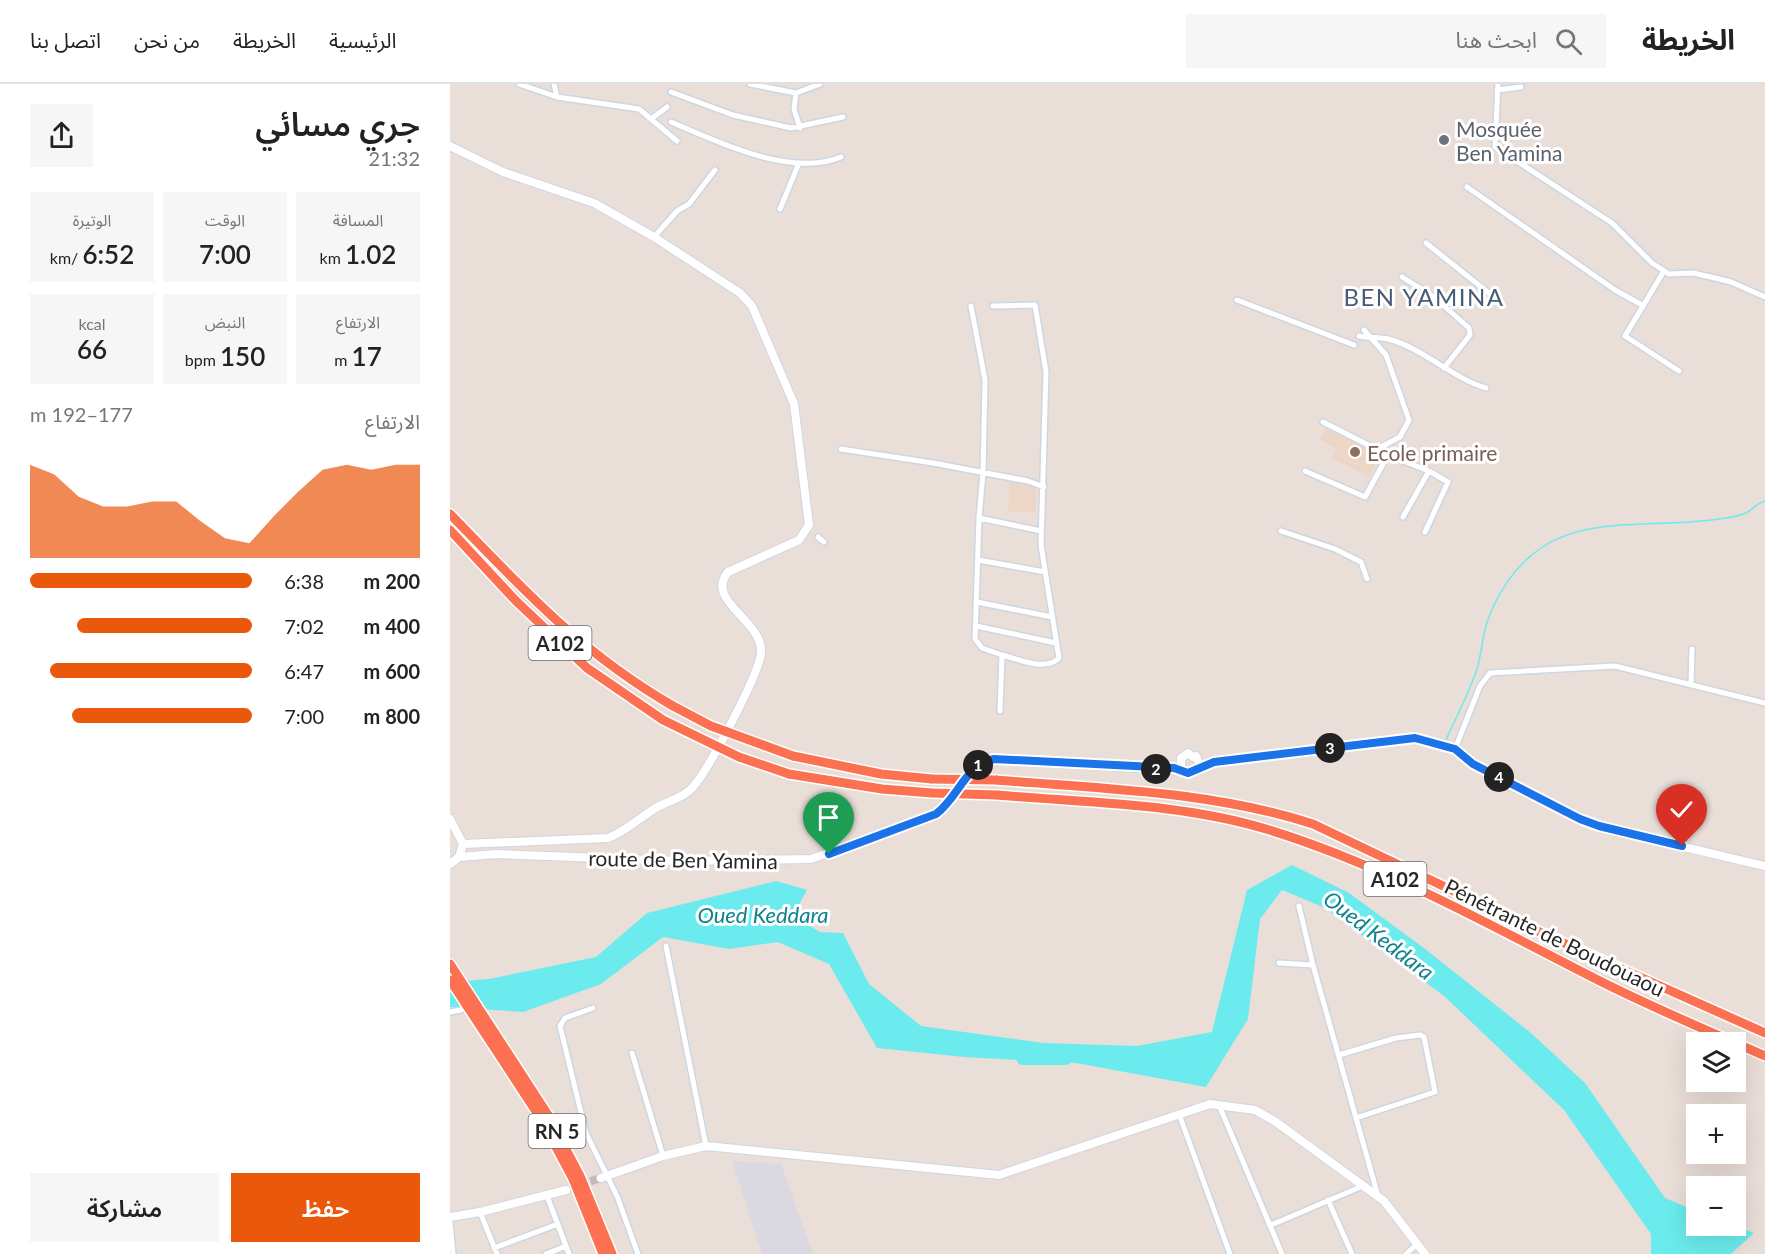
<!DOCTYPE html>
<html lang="ar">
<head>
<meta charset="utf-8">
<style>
	body { margin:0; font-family:Lato,"Noto Sans Arabic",sans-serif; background:#f6f6f6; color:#222; direction:rtl; height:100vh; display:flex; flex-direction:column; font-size:22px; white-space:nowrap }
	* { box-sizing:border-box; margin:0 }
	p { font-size:20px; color:#767676 }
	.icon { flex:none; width:33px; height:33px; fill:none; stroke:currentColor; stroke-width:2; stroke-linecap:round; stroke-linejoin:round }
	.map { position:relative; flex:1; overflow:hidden; direction:ltr }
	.drawer { display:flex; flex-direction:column; background:#fff; width:450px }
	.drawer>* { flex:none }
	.tools { position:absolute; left:1236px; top:948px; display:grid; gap:12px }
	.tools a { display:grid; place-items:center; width:60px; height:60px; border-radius:0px; background:#fff; box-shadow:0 6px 24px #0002; font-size:30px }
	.pin { position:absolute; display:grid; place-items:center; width:51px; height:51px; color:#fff; margin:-62px -26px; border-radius:50% 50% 50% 0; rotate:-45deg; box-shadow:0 0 6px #0007 }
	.pin .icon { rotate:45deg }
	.km { position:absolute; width:30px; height:30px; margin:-15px; border-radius:50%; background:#222; color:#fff; font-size:16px; line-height:30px; text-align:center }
	.round { display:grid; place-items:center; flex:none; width:63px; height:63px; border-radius:0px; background:#f6f6f6 }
	.overview { display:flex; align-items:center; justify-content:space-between; height:102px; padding:0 30px }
	h1 { font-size:33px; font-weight:600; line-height:45px }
	.metrics { display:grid; grid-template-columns:repeat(3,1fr); gap:9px; height:102px; padding:6px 30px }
	.metrics div { display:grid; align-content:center; border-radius:0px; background:#f6f6f6; text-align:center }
	.metrics b { font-size:26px; font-weight:600 }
	.metrics small { font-size:16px; font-weight:400 }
	.metrics p { font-size:16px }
	.chart { height:168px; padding:12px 30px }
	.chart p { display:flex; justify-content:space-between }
	.chart svg { width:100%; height:108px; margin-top:6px; fill:#ea580c; opacity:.7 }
	.primary-button { display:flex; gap:12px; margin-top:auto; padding:12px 30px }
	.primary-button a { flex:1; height:69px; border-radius:0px; background:#ea580c; color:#fff; font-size:24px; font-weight:600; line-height:69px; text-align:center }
	.primary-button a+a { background:#f6f6f6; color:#222 }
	ul { padding:0 30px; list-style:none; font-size:20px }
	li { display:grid; grid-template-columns:96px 72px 1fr; align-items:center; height:45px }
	li i { height:15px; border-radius:8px; background:#ea580c }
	header { display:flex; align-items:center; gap:36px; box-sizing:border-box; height:84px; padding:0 30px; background:#fff; border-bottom:2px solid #e0e0e0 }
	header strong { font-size:28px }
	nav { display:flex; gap:33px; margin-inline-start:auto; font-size:21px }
	.search { width:420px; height:54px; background:#f6f6f6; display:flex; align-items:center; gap:15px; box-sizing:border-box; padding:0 21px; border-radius:0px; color:#767676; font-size:22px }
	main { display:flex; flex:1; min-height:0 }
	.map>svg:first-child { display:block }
</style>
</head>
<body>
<header>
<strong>الخريطة</strong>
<div class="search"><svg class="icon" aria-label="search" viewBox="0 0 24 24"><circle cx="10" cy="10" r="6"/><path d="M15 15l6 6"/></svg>ابحث هنا</div>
<nav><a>الرئيسية</a><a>الخريطة</a><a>من نحن</a><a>اتصل بنا</a></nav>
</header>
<main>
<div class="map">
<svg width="1315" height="1170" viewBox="0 0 1315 1170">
	<rect width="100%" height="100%" fill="#eaded8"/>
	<!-- industrial -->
	<path fill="#dad9e2" d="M 282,1077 L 331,1080 L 363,1170 L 312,1170 Z"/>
	<!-- education -->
	<path fill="#ecd7c7" d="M 877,341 L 931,371 L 919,393 L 882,374 L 886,364 L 870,356 Z
		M 560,395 L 587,396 L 585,429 L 558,427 Z"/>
	<!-- water -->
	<path fill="#6bebed" d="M 842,781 L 899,809 L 974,864 L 1081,949 L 1135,999 L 1215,1114 L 1246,1127 L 1246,1142 L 1285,1142 L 1304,1149 L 1281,1170 L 1201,1170 L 1201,1150 L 1114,1026 L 994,912 L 875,824 L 832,806 L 810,835 L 798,935 L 756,1003 L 626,979 L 514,973 L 427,964 L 379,880 L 328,858 L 279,865 L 213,853 L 151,900 L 73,928 L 0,923 L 0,898 L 39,895 L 146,873 L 197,829 L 326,797 L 357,806 L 343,832 L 370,848 L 393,849 L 419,900 L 471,942 L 593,959 L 687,962 L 762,948 L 797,806 Z"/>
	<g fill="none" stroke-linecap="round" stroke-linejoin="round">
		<!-- stream -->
		<path stroke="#6bebed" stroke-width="1.5" d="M 996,656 C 1006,633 1019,609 1027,585 C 1033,564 1032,546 1043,523 C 1092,419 1178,448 1269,435 C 1277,434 1289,432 1296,429 C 1303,425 1307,419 1315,417"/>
		<!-- river -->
		<path stroke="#6bebed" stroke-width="10" d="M 572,976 L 616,976"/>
		<!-- secondary-tunnel -->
		<path stroke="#c3b9b5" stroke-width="8" stroke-dasharray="8 4" stroke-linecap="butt" d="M 129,1101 L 151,1094"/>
		<!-- street casing -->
		<g stroke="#ced6e1" stroke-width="8">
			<path id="street" d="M 69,0 L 107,13
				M 104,0 L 107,13 L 189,25 L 227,57
				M 300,0 L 346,9 L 370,0
				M 1048,0 L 1045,63 L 1162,139 L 1202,179 L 1219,190 L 1243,189 L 1261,193 L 1281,198 L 1315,213
				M 1047,6 L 1071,3
				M 221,8 L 283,31 L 341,44 L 393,33
				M 346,9 L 344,25 L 350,44
				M 201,35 L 217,23
				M 221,38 C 268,58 341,94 391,73
				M 1017,103 L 1165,206 L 1192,221
				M 330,125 L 349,79
				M 204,153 L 227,127 L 239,120 L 265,86
				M 976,159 L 1050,218
				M 1214,187 L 1175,252 L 1229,287
				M 952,193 L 984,213 L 1019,244 L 1020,251 L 994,284
				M 787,216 L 904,261
				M 521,222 L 535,296 L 533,389 L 529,434
				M 543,222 L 585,221 L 596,288 L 591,461 L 609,574 C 595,588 569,575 552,571 L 550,627
				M 914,246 L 936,271 L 959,336 L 950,353 L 927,365
				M 909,252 C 919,254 929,253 938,255 C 973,264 1002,294 1036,304
				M 873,338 L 938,371 L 979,387 L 998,398 L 975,448
				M 391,365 L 483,379 L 578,397 L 594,403
				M 855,387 L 915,413 L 938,371
				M 953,433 L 979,387
				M 831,447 L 885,465 L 911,478 L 917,495
				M 368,453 L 374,458
				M 528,476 L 595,488
				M 527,518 L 602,533
				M 526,542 L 606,559
				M 552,571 L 532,564 L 525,555 L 529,434 L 591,447
				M 1241,601 L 1242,565
				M 1005,665 L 1030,602 L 1040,589 L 1165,582 L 1315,619
				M 849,822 L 863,881
				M 216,862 L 256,1062
				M 829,879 L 863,881 L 928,1112
				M 143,924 L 115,934 L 110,942 L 136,1049 L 167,1112 L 188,1170
				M 0,928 L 11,926
				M 182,969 L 213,1072
				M 889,971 L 946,954 L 970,951 L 974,953 L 985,1008 L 906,1034
				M 769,1021 L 832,1170
				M 729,1030 L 780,1170
				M 97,1112 L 119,1170
				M 878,1116 L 902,1170
				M 30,1128 L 47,1170
				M 0,1138 L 3,1170
				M 821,1141 L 915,1101
				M 44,1164 L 108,1140
				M 96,1170 L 116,1162
				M 956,1170 L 966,1161"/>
		</g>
		<!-- secondary casing -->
		<g stroke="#ced6e1" stroke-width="10">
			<path id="secondary" d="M 0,62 L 53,88 L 144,119 L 204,153 L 290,209 L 302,222 L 344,320 L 359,441 L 349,456 L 278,488 C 254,517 314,537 311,569 C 309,590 259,685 243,703 C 234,714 217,717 204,725 C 188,735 176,747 158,754 L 13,760
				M 748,684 L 749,679 L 746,672 L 743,673 L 738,669 L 731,674 L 731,685 L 741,689 L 764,678 L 965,654 L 1005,665 L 1023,680 L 1149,743 L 1315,782
				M 0,735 L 13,760 L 9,773 L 0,780
				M 9,773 L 46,770 L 229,777 L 361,775 L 486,730 C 509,713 514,682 544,675 L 733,687
				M 151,1094 L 213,1072 L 256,1062 L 549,1091 L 760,1020 L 805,1026 L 826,1038 L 934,1117 L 975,1170
				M 0,1133 L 30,1128 L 116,1106"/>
		</g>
		<!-- highway casing -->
		<g stroke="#fff" stroke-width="12">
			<path id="highway" d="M 0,430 C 73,505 131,569 223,622
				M 0,446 L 66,517 L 137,584 L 213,636
				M 343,672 L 431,690 L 482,695
				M 339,690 L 432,705 L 482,709
				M 546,696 C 652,705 761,707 863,740 L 1096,851 L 1315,949
				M 547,711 C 636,719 730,719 816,745 C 931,780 1036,839 1142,893 C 1198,922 1257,946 1315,972
				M 0,880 L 98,1031 L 130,1092 L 162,1170
				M 0,896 L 91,1035 L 123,1095 L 153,1170"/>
		</g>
		<!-- street -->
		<use href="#street" stroke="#fff" stroke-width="5"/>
		<!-- secondary -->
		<use href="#secondary" stroke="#fff" stroke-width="8"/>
		<!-- highway -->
		<use href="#highway" stroke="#fc7151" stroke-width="9"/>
		<!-- highway-bridge casing -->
		<g stroke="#fff" stroke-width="12" stroke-linecap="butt">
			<path id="highway-bridge" d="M 223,622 L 261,642 L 343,672
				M 213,636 L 289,673 L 339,690
				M 482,695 L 546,696
				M 482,709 L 547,711"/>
		</g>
		<!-- highway-bridge -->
		<use href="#highway-bridge" stroke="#fc7151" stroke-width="9"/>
	</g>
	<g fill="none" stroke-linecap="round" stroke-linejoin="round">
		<!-- route casing -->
		<g stroke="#fff" stroke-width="12">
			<path id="route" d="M 379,770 L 486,730 C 509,713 514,682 544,675 L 724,684 L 738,689 L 764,678 L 965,654 L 1005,665 L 1023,680 L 1130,735 L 1149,742 L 1232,762"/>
		</g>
		<!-- route -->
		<use href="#route" stroke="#1a73e8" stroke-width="8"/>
	</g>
	<!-- markers -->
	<circle fill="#6b7280" stroke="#fff" stroke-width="2" cx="994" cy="56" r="6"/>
	<circle fill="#8d6e63" stroke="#fff" stroke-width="2" cx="905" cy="368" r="6"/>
	<g text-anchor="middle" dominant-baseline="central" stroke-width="6" stroke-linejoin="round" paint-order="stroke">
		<!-- shield labels -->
		<g fill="#fff" stroke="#686868" stroke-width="1.5">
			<rect x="78.5" y="542" width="63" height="34" rx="4.5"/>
			<rect x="913.5" y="778" width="63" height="34" rx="4.5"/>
			<rect x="78.5" y="1030" width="57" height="34" rx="4.5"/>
		</g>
		<g font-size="20" font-weight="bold" fill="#272727">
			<text x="110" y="559">A102</text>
			<text x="945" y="795">A102</text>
			<text x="107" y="1047">RN 5</text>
		</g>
		<!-- worship labels -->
		<g font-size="21" fill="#5b616d" stroke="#fff" text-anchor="start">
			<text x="1006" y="44">Mosquée<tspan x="1006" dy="24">Ben Yamina</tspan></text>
		</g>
		<!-- education labels -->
		<g font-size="21" fill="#785e54" stroke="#fff" text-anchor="start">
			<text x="917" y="368">Ecole primaire</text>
		</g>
		<!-- street labels -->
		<g font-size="21" fill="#272727" stroke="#fff">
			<text transform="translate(233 775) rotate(1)">route de Ben Yamina</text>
			<text transform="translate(1105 853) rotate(26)">Pénétrante de Boudouaou</text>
		</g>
		<!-- water labels -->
		<g font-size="22" font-style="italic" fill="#0e828d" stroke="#fff">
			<text x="313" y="830">Oued Keddara</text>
			<text transform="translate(929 851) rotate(37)">Oued Keddara</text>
		</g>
		<!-- quarter labels -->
		<g font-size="24" letter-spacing="1.5" fill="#495c77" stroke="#fff">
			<text x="974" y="212">BEN YAMINA</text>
		</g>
	</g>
</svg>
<div class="tools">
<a><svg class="icon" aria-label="layers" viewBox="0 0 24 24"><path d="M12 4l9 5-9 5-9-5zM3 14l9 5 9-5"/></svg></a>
<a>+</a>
<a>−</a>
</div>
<div class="pin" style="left:379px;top:770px;background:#1e9e55"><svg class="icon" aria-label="arrive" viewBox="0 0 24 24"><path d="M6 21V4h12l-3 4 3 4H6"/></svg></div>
<div class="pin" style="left:1232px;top:762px;background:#d93025"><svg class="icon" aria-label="check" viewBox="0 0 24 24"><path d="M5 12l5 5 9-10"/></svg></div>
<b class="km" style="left:528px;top:681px">1</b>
<b class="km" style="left:706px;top:685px">2</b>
<b class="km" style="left:880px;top:664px">3</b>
<b class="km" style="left:1049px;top:693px">4</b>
</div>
<section class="drawer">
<div class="overview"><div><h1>جري مسائي</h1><p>21:32</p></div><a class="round"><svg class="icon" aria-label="share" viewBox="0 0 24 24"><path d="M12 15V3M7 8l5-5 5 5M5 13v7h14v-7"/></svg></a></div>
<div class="metrics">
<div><p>المسافة</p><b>1.02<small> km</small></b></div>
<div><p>الوقت</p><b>7:00</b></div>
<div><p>الوتيرة</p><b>6:52<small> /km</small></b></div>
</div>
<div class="metrics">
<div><p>الارتفاع</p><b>17<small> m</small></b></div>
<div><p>النبض</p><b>150<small> bpm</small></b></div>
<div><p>kcal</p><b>66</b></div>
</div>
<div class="chart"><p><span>الارتفاع</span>177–192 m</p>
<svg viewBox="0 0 160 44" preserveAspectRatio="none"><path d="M0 44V6L10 10L20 19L30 23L40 23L50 21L60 21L70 29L80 36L90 38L100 27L110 17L120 8L130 6L140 8L150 6L160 6V44z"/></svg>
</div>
<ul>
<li><b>200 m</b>6:38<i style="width:100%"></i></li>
<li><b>400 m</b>7:02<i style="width:79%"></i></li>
<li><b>600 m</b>6:47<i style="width:91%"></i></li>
<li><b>800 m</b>7:00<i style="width:81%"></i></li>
</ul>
<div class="primary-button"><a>حفظ</a><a>مشاركة</a></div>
</section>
</main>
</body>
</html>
